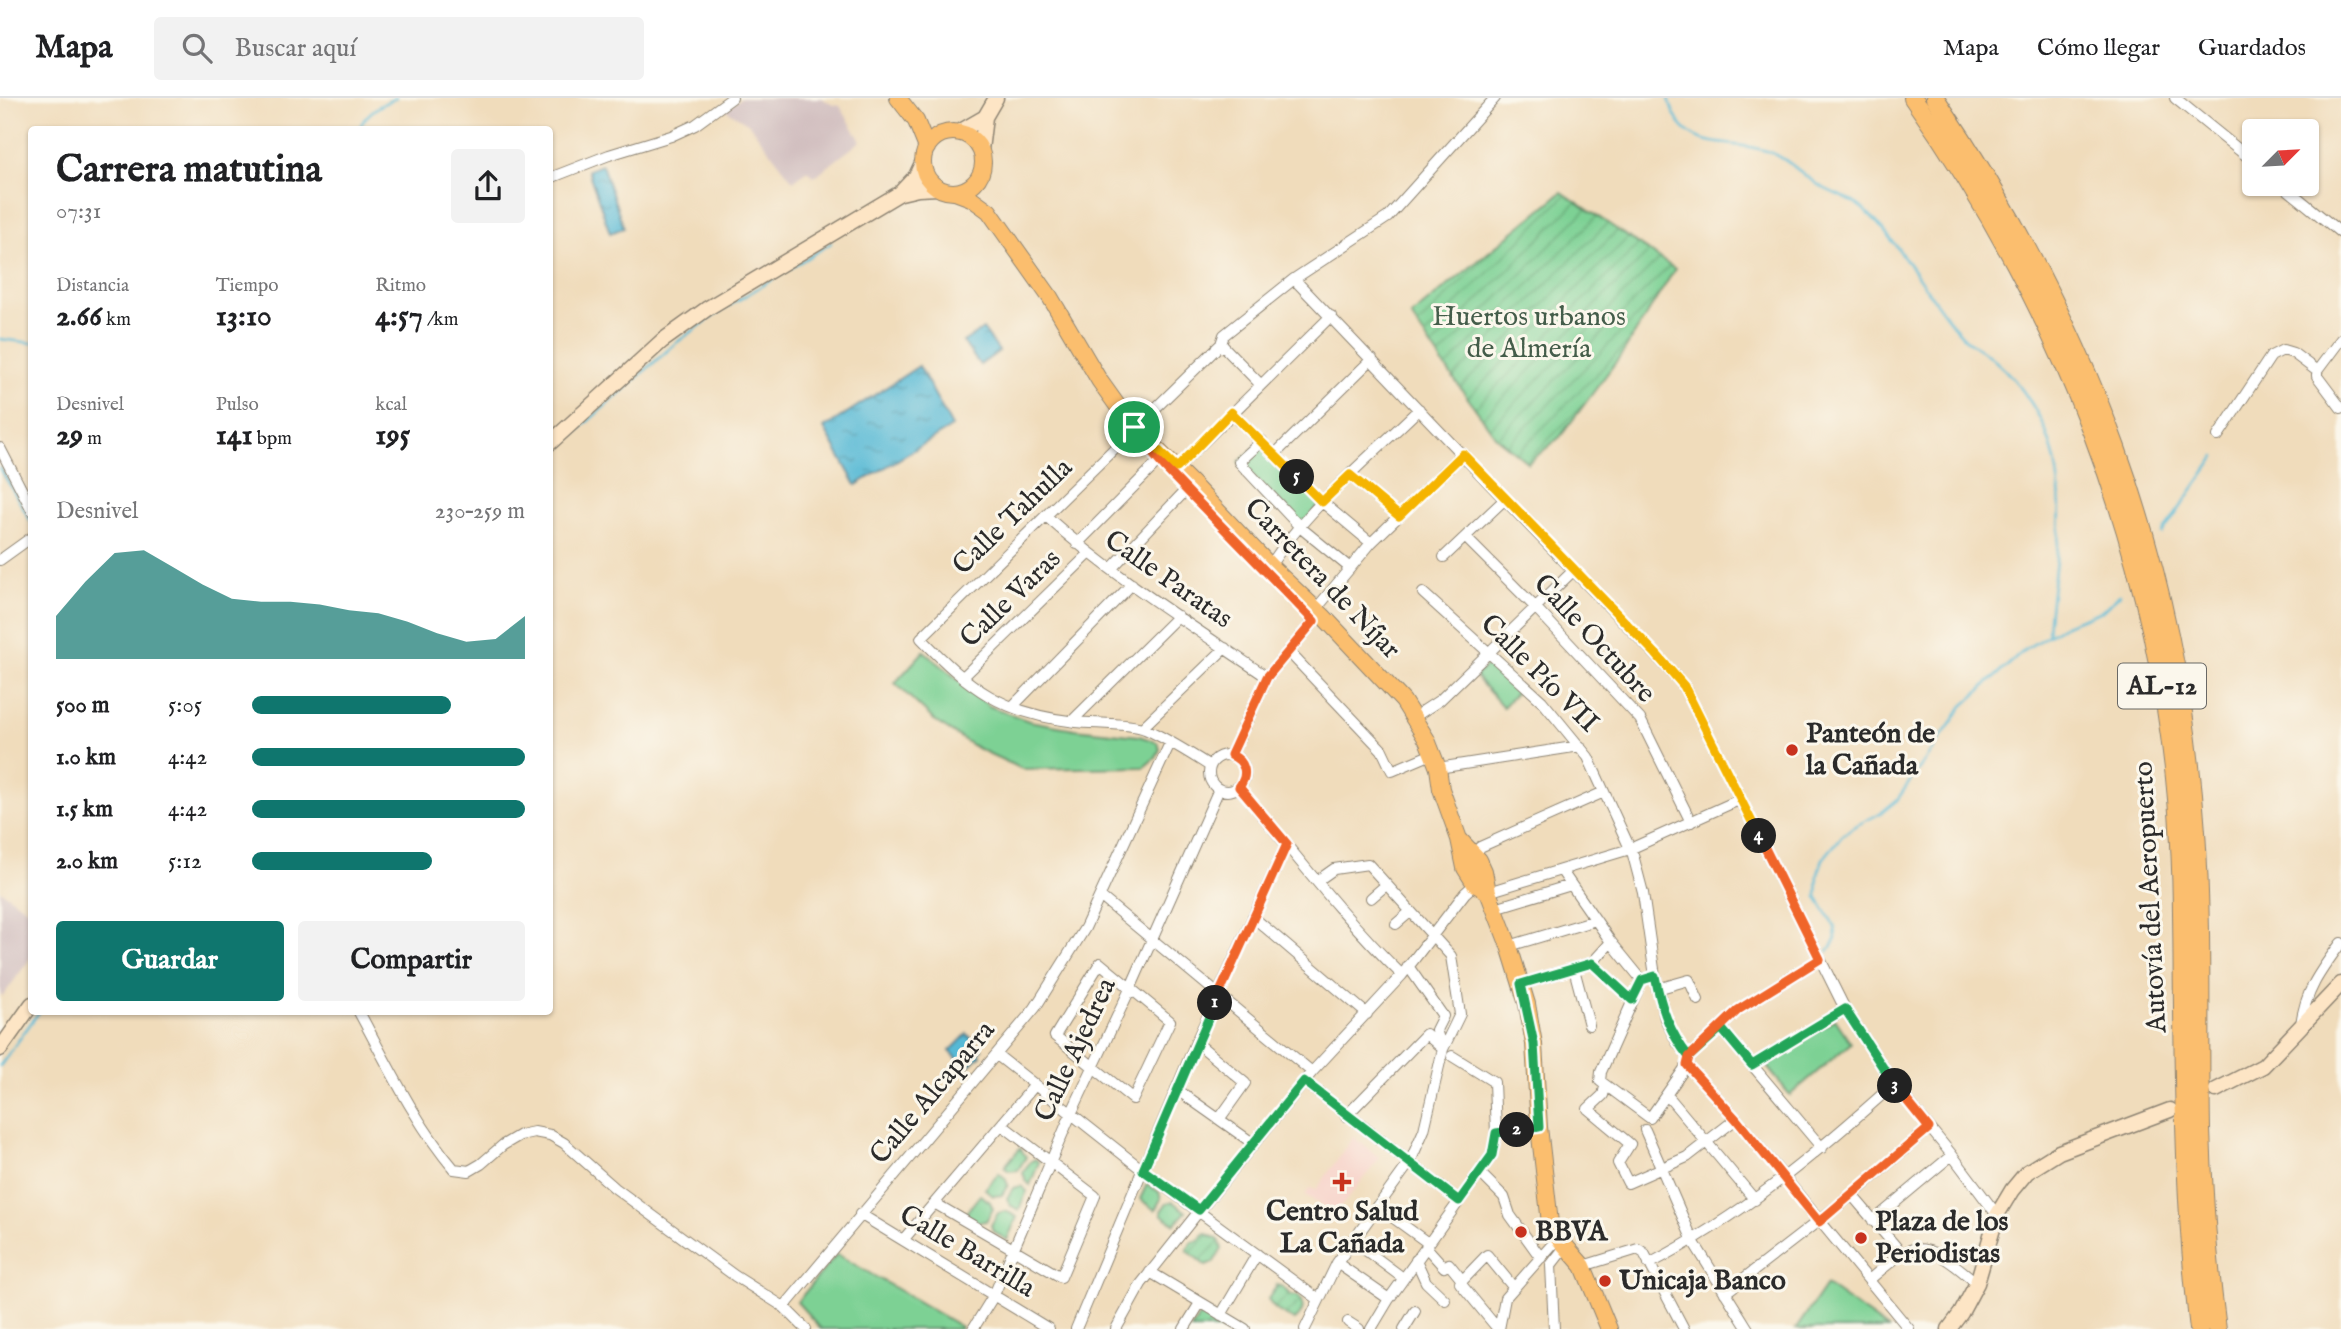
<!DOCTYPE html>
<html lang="es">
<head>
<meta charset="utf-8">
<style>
	body { margin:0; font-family:"IM FELL English",serif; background:#f2f2f2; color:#202124; height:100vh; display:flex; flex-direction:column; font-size:26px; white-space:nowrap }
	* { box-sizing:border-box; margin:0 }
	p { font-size:23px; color:#757577 }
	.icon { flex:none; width:38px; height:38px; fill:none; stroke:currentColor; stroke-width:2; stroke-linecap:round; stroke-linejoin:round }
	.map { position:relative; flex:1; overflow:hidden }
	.sheet { position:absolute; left:28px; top:28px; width:525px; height:889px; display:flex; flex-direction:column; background:#fff; border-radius:7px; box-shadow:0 2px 5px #0004 }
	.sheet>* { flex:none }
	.needle { width:46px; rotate:66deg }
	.buttons { position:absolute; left:2242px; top:21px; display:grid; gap:14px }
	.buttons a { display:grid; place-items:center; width:77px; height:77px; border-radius:7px; background:#fff; box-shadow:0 2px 5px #0004; font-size:35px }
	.pin { position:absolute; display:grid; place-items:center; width:60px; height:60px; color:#fff; margin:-30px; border:4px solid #fff; border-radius:50%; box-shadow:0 2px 7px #0007 }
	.km { position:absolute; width:35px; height:35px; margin:-18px; border-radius:50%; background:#222; color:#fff; font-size:19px; line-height:35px; text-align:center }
	.round { display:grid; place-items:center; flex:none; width:74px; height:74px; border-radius:7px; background:#f2f2f2 }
	.overview { display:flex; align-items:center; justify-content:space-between; height:119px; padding:0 28px }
	h1 { font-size:38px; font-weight:800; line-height:52px }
	.stats { display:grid; grid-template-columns:repeat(3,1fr); gap:10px; height:119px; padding:7px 28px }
	.stats div { display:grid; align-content:center }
	.stats b { font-size:30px; font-weight:800 }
	.stats small { font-size:19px; font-weight:400 }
	.stats p { font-size:19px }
	.chart { height:196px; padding:14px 28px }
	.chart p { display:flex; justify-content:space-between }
	.chart svg { width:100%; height:126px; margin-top:7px; fill:#0f766e; opacity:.7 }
	.primary-button { display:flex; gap:14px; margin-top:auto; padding:14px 28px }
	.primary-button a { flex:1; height:80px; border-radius:7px; background:#0f766e; color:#fff; font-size:28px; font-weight:800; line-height:80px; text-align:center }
	.primary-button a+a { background:#f2f2f2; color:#202124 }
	ul { padding:0 28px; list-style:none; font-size:23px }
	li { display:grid; grid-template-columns:112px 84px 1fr; align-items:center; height:52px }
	li i { height:18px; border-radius:9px; background:#0f766e }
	header { display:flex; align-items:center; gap:42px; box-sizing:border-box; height:98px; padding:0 35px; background:#fff; border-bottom:2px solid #e0e0e0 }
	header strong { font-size:33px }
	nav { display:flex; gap:38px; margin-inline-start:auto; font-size:24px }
	.search { width:490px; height:63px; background:#f2f2f2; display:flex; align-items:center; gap:18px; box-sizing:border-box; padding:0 24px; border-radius:7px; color:#757577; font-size:26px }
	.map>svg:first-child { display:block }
</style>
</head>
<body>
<header>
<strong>Mapa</strong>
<div class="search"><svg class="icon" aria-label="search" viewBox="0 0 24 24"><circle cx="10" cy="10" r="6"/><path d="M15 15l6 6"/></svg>Buscar aquí</div>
<nav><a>Mapa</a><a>Cómo llegar</a><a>Guardados</a></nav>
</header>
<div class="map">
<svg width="2341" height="1231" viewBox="0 0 2341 1231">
	<defs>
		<pattern id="garden-furrows" width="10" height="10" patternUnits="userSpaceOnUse" patternTransform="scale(1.75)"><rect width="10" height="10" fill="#7dd194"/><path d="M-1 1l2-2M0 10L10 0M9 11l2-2" fill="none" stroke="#67aa79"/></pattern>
		<pattern id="water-ripples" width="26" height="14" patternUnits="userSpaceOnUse" patternTransform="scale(1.75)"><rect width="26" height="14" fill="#56b9d5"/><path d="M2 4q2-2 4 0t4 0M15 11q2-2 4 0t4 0" fill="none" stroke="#4797ad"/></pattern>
	</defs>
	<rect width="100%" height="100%" fill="#fbf7ec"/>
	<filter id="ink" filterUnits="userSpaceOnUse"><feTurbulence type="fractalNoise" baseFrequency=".0143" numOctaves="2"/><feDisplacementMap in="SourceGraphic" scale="14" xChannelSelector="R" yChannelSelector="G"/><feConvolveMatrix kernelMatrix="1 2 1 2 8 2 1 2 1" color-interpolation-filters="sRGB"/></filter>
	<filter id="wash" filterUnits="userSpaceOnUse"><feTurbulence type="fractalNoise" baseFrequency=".00686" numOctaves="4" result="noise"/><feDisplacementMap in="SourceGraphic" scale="28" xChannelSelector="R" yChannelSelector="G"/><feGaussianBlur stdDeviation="1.57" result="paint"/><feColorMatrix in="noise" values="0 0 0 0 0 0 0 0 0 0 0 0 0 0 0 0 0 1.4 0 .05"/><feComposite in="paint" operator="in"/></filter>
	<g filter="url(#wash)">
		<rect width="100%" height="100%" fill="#f0dcbb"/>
		<!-- built -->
		<path fill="#f7d1c8" d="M 1353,1039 L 1380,1060 L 1335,1116 L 1305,1097 L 1310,1090 L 1316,1092 Z"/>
		<!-- industrial -->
		<path fill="#d2bfc0" d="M 741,0 L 822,0 L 831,6 L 840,8 L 861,43 L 814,79 L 808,72 L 793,83 L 749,26 L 726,12 Z
			M 0,792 L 32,815 L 31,859 L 3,898 L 0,896 Z"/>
		<!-- green -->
		<path fill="#7dd194" stroke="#547e60" stroke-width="2" d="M 1262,343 L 1322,404 L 1301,430 L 1239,364 Z
			M 924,553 L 989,608 L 1029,623 L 1075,631 L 1139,638 L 1157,644 L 1160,651 L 1156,659 L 1144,669 L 1022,671 L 977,650 L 936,624 L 895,585 Z
			M 1489,565 L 1519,592 L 1503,609 L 1475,578 Z
			M 1835,921 L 1851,945 L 1790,997 L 1763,964 Z
			M 1020,1050 L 1026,1059 L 1018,1072 L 1009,1073 L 1004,1069 Z
			M 1035,1061 L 1039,1064 L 1030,1087 L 1026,1083 L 1023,1075 L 1030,1064 Z
			M 999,1075 L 1005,1080 L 1008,1087 L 1002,1097 L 993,1098 L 985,1091 Z
			M 1147,1086 L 1159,1094 L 1161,1101 L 1155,1112 L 1140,1101 Z
			M 1021,1088 L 1027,1093 L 1019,1112 L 1010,1107 L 1007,1100 L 1013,1090 Z
			M 980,1097 L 990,1104 L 993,1111 L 986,1123 L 979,1124 L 965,1116 Z
			M 1173,1104 L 1186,1114 L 1175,1126 L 1162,1117 L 1161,1113 L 1166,1106 Z
			M 1006,1113 L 1017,1119 L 1007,1142 L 993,1133 L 991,1127 L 998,1115 Z
			M 837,1156 L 961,1229 L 960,1231 L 821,1231 L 797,1204 Z
			M 1826,1187 L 1888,1231 L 1796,1231 Z
			M 1202,1213 L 1232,1231 L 1191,1231 Z"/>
		<!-- garden -->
		<path fill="url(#garden-furrows)" stroke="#547e60" stroke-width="2" d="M 1562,94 L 1675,171 L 1624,253 L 1560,339 L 1528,365 L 1496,339 L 1441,263 L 1411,218 Z
			M 1205,1135 L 1219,1142 L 1222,1151 L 1213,1165 L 1206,1168 L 1187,1152 L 1192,1144 L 1198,1143 Z
			M 1277,1187 L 1283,1189 L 1290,1197 L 1298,1198 C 1305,1208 1304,1214 1295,1222 C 1284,1217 1273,1212 1268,1201 Z"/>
		<!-- water -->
		<path fill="url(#water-ripples)" stroke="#407280" stroke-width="2" d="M 602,67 L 624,130 L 610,135 L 588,72 Z
			M 983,231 L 999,253 L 980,267 L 963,244 Z
			M 919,268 L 952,329 L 856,387 L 824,330 Z
			M 967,936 L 982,951 L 979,954 L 981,957 L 966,970 L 950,953 Z"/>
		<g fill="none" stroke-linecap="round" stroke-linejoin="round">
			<!-- stream -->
			<path stroke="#56b9d5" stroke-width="2.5" d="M 1669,0 C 1682,60 1733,38 1772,55 C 1790,62 1803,78 1820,88 C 1833,96 1850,100 1862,110 C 1891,134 1919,183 1943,214 C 1950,223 1958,234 1967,242 C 1975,249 1985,254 1993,261 C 2023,286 2047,324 2055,363 C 2068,424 2051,477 2048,536
				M 359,32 C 364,15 381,6 396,0
				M 0,241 L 32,245
				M 550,357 L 676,245 L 719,214 L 831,145
				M 0,370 L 32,425
				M 2162,436 L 2216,358
				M 1828,853 L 1836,841 L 1835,829 L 1817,799 L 1818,776 L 1823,761 L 1842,738 L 1853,729 L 1881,715 L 1897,702 L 1963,608 L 2027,550 L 2065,527 L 2102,513 L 2120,496
				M 0,968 L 39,914"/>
		</g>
	</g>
	<g filter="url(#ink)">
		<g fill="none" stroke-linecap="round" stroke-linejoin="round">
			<!-- street casing -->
			<g stroke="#8e8473" stroke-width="12">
				<path id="street" d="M 2175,0 L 2254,64
					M 550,80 L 609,57 L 671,38 L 695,27 L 732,0
					M 2281,86 L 2341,135
					M 1294,181 L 1531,429 L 1655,556 L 1684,588 L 1845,911 L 1894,986 L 1952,1057 L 1997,1117
					M 2341,241 L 2317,273 L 2317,278 L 2341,310
					M 1221,246 L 1260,286
					M 1231,314 L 1322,404 L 1371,445
					M 2218,338 L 2271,258 L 2283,252 L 2293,255 L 2317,273
					M 1262,343 L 1239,364 L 1301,430 L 1350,470
					M 0,350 L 32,412
					M 1275,356 L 1372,261
					M 1177,370 L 1331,218
					M 1350,377 L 1399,418
					M 1047,419 C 1114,479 1192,528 1267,579
					M 1465,439 L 1536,510 L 1640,621 L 1691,724
					M 1077,446 L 1159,363
					M 1444,459 L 1505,401
					M 0,462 L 32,439
					M 1270,468 C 1307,410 1370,359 1419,311
					M 1111,471 L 1186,392
					M 1423,495 L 1542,603 L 1588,659 L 1633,757 L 1643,795 L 1655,878 L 1665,920 L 1677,944 L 1689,959 L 1687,967 L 1736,1021 L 1909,1231
					M 1316,511 L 1371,445 L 1463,356
					M 1288,553 L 1382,652 L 1392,673 L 1425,659
					M 963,579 L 1090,455
					M 1012,609 L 1132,486
					M 1414,619 L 1440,602 L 1574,472
					M 1072,623 L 1178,518
					M 1142,630 L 1225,550
					M1209 675a18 18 0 1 1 36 0a18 18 0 1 1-36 0Z
					M 1231,657 L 1267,579 L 1314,523
					M 1210,668 C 1189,655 1168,641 1145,631 C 1130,625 1094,626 1076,624 C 1003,616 970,591 921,540 L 1221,246 L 1224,237 L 1294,181 L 1388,119 L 1495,0
					M 1438,670 L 1580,648
					M 1239,689 C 1292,752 1342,819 1402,877
					M 1475,758 L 1480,749 L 1604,694
					M 1561,772 L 1611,844 L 1642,882
					M 1488,794 L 1630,751 L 1741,701
					M 1101,799 L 1312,974
					M 1371,800 L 1386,787
					M 1495,810 L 1571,787
					M 1253,819 L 1367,916
					M 1396,826 L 1410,814
					M 1509,848 L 1596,822
					M 1100,865 L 1170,923 L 1133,1001 L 1055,938 Z
					M 1592,865 L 1632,902
					M 1408,868 L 1443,918 L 1436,932 L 1441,947
					M 1574,871 L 1589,927
					M 1655,878 L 1642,882 L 1601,974 L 1600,983 L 1650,1020 L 1687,967
					M 1521,886 L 1592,865 L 1611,844
					M 1657,891 L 1689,882 L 1698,902
					M 359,914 C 388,967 415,1025 454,1071 L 469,1073 L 481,1066 L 503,1047 L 520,1037 L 534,1034 L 550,1037 L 564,1045 L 615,1090 L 735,1178 L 784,1209 L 806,1231
					M 2301,927 C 2305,893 2321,872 2341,845
					M 1721,930 L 1822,1050
					M 1196,944 L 1245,985 L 1220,1020
					M 997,957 L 1149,1077 L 1318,1201
					M 1689,959 L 1738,912 L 1820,861
					M 1752,967 L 1845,911
					M 1304,983 L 1459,1103
					M 1605,989 L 1603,997 L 1588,1011 L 1630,1046 L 1618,1065 L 1628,1085 L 1687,1059 L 1736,1021
					M 1176,991 L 1254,1046
					M 1667,997 L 1755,1102
					M 1346,1018 L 1426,936 L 1443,951
					M 1645,1032 L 1693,1143 L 1748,1231
					M 1496,1035 L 1539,1029
					M 1480,1075 L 1504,1099 L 1510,1117 L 1541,1160
					M 1852,1097 L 1902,1156
					M 936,1106 L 1061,1179 L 1095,1098 L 1002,1027
					M 1377,1108 L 1428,1145
					M 860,1116 L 1049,1231
					M 1873,1123 L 1952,1057
					M 903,1142 L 1035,987
					M 1352,1142 L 1403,1180
					M 1426,1149 L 1444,1169 L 1449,1166 L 1462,1182
					M 1416,1162 L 1426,1184 L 1445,1202
					M 1337,1165 L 1389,1201
					M 1649,1166 C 1742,1118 1816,1056 1894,986
					M 1583,1168 L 1638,1151 L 1644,1155 L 1684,1231
					M 1150,1174 L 1245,1231
					M 1869,1182 C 1879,1174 1903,1151 1915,1151 C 1939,1150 1960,1172 1977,1185
					M 1725,1195 L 1852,1097 L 1929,1030
					M 784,1209 L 1035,910 L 1085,830 L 1170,645
					M 1221,1217 L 1257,1156
					M 1348,1224 L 1359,1231
					M 973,1231 L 994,1197 L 1071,1016 L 1131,889 L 1219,691
					M 1076,1231 L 1196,944 L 1287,746
					M 1116,1231 L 1141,1186 L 1200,1112 L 1312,974 L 1402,877 L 1465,795 L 1475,786
					M 1184,1231 L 1200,1205
					M 1305,1231 L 1337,1165 L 1410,1064 L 1424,1032 L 1443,951 L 1460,916 L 1451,858 L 1368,766 L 1334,771 L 1317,783
					M 1371,1231 L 1389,1201 L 1492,1057 L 1496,1035 L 1494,984 L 1452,958
					M 1404,1231 L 1415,1213
					M 1498,1231 L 1460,1185 L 1487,1157 L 1514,1190
					M 1499,1231 L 1505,1200 L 1558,1140
					M 1554,1231 L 1551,1167 L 1565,1149"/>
			</g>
			<!-- secondary casing -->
			<g stroke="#8e8473" stroke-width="17">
				<path id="secondary" d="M 959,34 L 985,19
					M 981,52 L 985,19 L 996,0
					M 901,95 L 918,91 L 938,90
					M 550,345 L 662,243 L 708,210 L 900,95 L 916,78 L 923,63
					M 0,951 L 32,906
					M 2216,992 L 2263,968 L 2341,886
					M 1949,1231 L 1961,1215 L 1977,1185 L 1997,1117 L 2012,1092 L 2027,1074 L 2059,1054 L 2170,1012"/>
			</g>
			<!-- primary casing -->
			<g stroke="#8e8473" stroke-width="18">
				<path id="primary" d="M 898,0 L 916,23 L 927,50
					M923 64a30 30 0 1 1 60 0a30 30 0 1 1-60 0Z
					M 955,94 L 971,100 L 989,113 L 1050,199 L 1099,282 L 1129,324 L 1192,386 L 1270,468 L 1323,518 L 1403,603 L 1427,642 L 1438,670 L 1441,691 L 1459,741 L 1465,770 L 1475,786 L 1488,794
					M 1460,742 L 1479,762 L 1484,773 L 1488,794 L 1509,848 L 1527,906 L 1534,946 L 1539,1029 L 1550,1125 L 1555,1136 L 1583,1168 L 1609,1231"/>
			</g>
			<!-- highway casing -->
			<g stroke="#8e8473" stroke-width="20">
				<path id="highway" d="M 1913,0 C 2059,207 2155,447 2177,701 C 2183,770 2182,839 2183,908 C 2184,1016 2186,1124 2199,1231
					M 1935,0 C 2087,223 2178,463 2196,734 C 2203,833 2199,932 2201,1031 C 2203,1098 2208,1165 2217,1231"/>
			</g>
			<!-- street -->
			<use href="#street" stroke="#fff" stroke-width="10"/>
			<!-- secondary -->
			<use href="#secondary" stroke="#fde5c5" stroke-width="14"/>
			<!-- primary -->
			<use href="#primary" stroke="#fbbe6e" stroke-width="16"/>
			<!-- highway -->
			<use href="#highway" stroke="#fbbe6e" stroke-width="18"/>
		</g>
	</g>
	<g fill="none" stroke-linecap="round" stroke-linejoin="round" filter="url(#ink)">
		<!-- split-1 casing -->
		<g stroke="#fff" stroke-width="14">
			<path id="split-1" d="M 1134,329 L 1142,343 L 1165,370 L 1314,523 L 1267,579 L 1231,657 C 1245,663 1249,676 1239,689 L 1287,746 L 1215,905"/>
		</g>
		<!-- split-2 casing -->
		<g stroke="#fff" stroke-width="14">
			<path id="split-2" d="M 1215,905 L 1143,1072 L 1199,1112 L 1304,983 L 1459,1103 L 1492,1057 L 1496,1035 L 1517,1032"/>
		</g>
		<!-- split-3 casing -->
		<g stroke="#fff" stroke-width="14">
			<path id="split-3" d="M 1517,1032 L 1539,1029 L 1534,946 L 1521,886 L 1592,865 L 1632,902 L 1642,882 L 1655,878 C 1661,909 1669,934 1689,959 L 1721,930 L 1752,967 L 1845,911 L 1895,988"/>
		</g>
		<!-- split-4 casing -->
		<g stroke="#fff" stroke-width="14">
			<path id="split-4" d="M 1759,738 L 1820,861 L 1738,912 L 1689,959 L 1687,967 L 1736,1021 L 1819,1124 L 1929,1030 L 1895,988"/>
		</g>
		<!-- split-5 casing -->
		<g stroke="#fff" stroke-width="14">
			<path id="split-5" d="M 1297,379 L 1322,404 L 1350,377 L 1399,418 L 1463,356 L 1656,556 L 1684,588 L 1759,738"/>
		</g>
		<!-- split-6 casing -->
		<g stroke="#fff" stroke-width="14">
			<path id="split-6" d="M 1134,329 L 1177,370 L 1231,314 L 1297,379"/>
		</g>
		<!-- split-1 -->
		<use href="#split-1" stroke="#f0652b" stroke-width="9"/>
		<!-- split-2 -->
		<use href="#split-2" stroke="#22a559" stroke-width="9"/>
		<!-- split-3 -->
		<use href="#split-3" stroke="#22a559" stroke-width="9"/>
		<!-- split-4 -->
		<use href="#split-4" stroke="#f0652b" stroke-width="9"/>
		<!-- split-5 -->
		<use href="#split-5" stroke="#f5b400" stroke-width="9"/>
		<!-- split-6 -->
		<use href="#split-6" stroke="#f5b400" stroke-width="9"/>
	</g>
	<!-- markers -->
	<g fill="#c8321e" stroke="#fbf7ec" stroke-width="2.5">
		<circle cx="1792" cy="652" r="7"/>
		<path d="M1338.5 1073.5h7v7h7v7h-7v7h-7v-7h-7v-7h7z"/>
		<circle cx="1521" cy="1134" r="7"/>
		<circle cx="1861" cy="1140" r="7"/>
		<circle cx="1605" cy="1183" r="7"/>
	</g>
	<g text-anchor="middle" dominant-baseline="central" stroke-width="6" stroke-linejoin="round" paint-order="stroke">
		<!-- shield labels -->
		<rect fill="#fbf7ec" stroke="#696865" stroke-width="2" x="2118" y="565.5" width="88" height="45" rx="5"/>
		<g font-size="26" font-weight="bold" fill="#2b2b2b">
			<text x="2162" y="588">AL-12</text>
		</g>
		<!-- park labels -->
		<g font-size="28" fill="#445d4a" stroke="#fbf7ec">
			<text x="1529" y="219">Huertos urbanos<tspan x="1529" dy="32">de Almería</tspan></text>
		</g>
		<!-- street labels -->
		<g font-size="28" fill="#2b2b2b" stroke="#fbf7ec">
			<text transform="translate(1013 419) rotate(-44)">Calle Tahulla</text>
			<text transform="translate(1322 481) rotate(46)">Carretera de Níjar</text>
			<text transform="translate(1168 482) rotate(35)">Calle Paratas</text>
			<text transform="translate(1011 501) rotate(-44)">Calle Varas</text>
			<text transform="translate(1594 541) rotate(47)">Calle Octubre</text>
			<text transform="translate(1539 576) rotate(45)">Calle Pío VII</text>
			<text transform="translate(2151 799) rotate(-93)">Autovía del Aeropuerto</text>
			<text transform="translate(1076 952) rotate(-65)">Calle Ajedrea</text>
			<text transform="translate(933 995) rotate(-50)">Calle Alcaparra</text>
			<text transform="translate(967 1154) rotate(31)">Calle Barrilla</text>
		</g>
		<!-- poi labels -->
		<g font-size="28" font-weight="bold" fill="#2b2b2b" stroke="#fbf7ec" text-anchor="start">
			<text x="1806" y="636">Panteón de<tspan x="1806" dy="32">la Cañada</tspan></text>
			<text x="1342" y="1114" text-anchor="middle">Centro Salud<tspan x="1342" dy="32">La Cañada</tspan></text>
			<text x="1875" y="1124">Plaza de los<tspan x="1875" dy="32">Periodistas</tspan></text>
			<text x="1535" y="1134">BBVA</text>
			<text x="1619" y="1183">Unicaja Banco</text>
		</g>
	</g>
</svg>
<div class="buttons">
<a><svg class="needle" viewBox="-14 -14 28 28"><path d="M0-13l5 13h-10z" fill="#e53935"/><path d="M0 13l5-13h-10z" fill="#757577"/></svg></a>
</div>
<div class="pin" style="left:1134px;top:329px;background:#1e9e55"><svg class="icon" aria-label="arrive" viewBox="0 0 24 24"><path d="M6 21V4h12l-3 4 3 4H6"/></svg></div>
<b class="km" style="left:1215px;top:905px">1</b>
<b class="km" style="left:1517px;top:1032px">2</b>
<b class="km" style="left:1895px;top:988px">3</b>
<b class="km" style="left:1759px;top:738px">4</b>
<b class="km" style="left:1297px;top:379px">5</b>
<section class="sheet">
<div class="overview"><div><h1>Carrera matutina</h1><p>07:31</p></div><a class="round"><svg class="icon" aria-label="share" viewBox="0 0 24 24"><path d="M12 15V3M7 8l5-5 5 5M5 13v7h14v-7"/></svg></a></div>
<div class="stats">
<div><p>Distancia</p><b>2.66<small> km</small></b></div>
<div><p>Tiempo</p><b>13:10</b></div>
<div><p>Ritmo</p><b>4:57<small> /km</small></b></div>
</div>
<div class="stats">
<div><p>Desnivel</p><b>29<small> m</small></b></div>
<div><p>Pulso</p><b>141<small> bpm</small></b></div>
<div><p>kcal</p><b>195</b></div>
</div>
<div class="chart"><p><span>Desnivel</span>230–259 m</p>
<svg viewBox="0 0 160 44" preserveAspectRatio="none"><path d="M0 44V29L10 17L20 7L30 6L40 12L50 18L60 23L70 24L80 24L90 25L100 27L110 28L120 31L130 35L140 38L150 37L160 29V44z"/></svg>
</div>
<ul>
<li><b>500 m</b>5:05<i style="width:73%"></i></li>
<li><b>1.0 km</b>4:42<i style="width:100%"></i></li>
<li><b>1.5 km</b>4:42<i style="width:100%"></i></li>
<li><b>2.0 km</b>5:12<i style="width:66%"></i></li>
</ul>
<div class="primary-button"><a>Guardar</a><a>Compartir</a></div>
</section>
</div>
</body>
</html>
